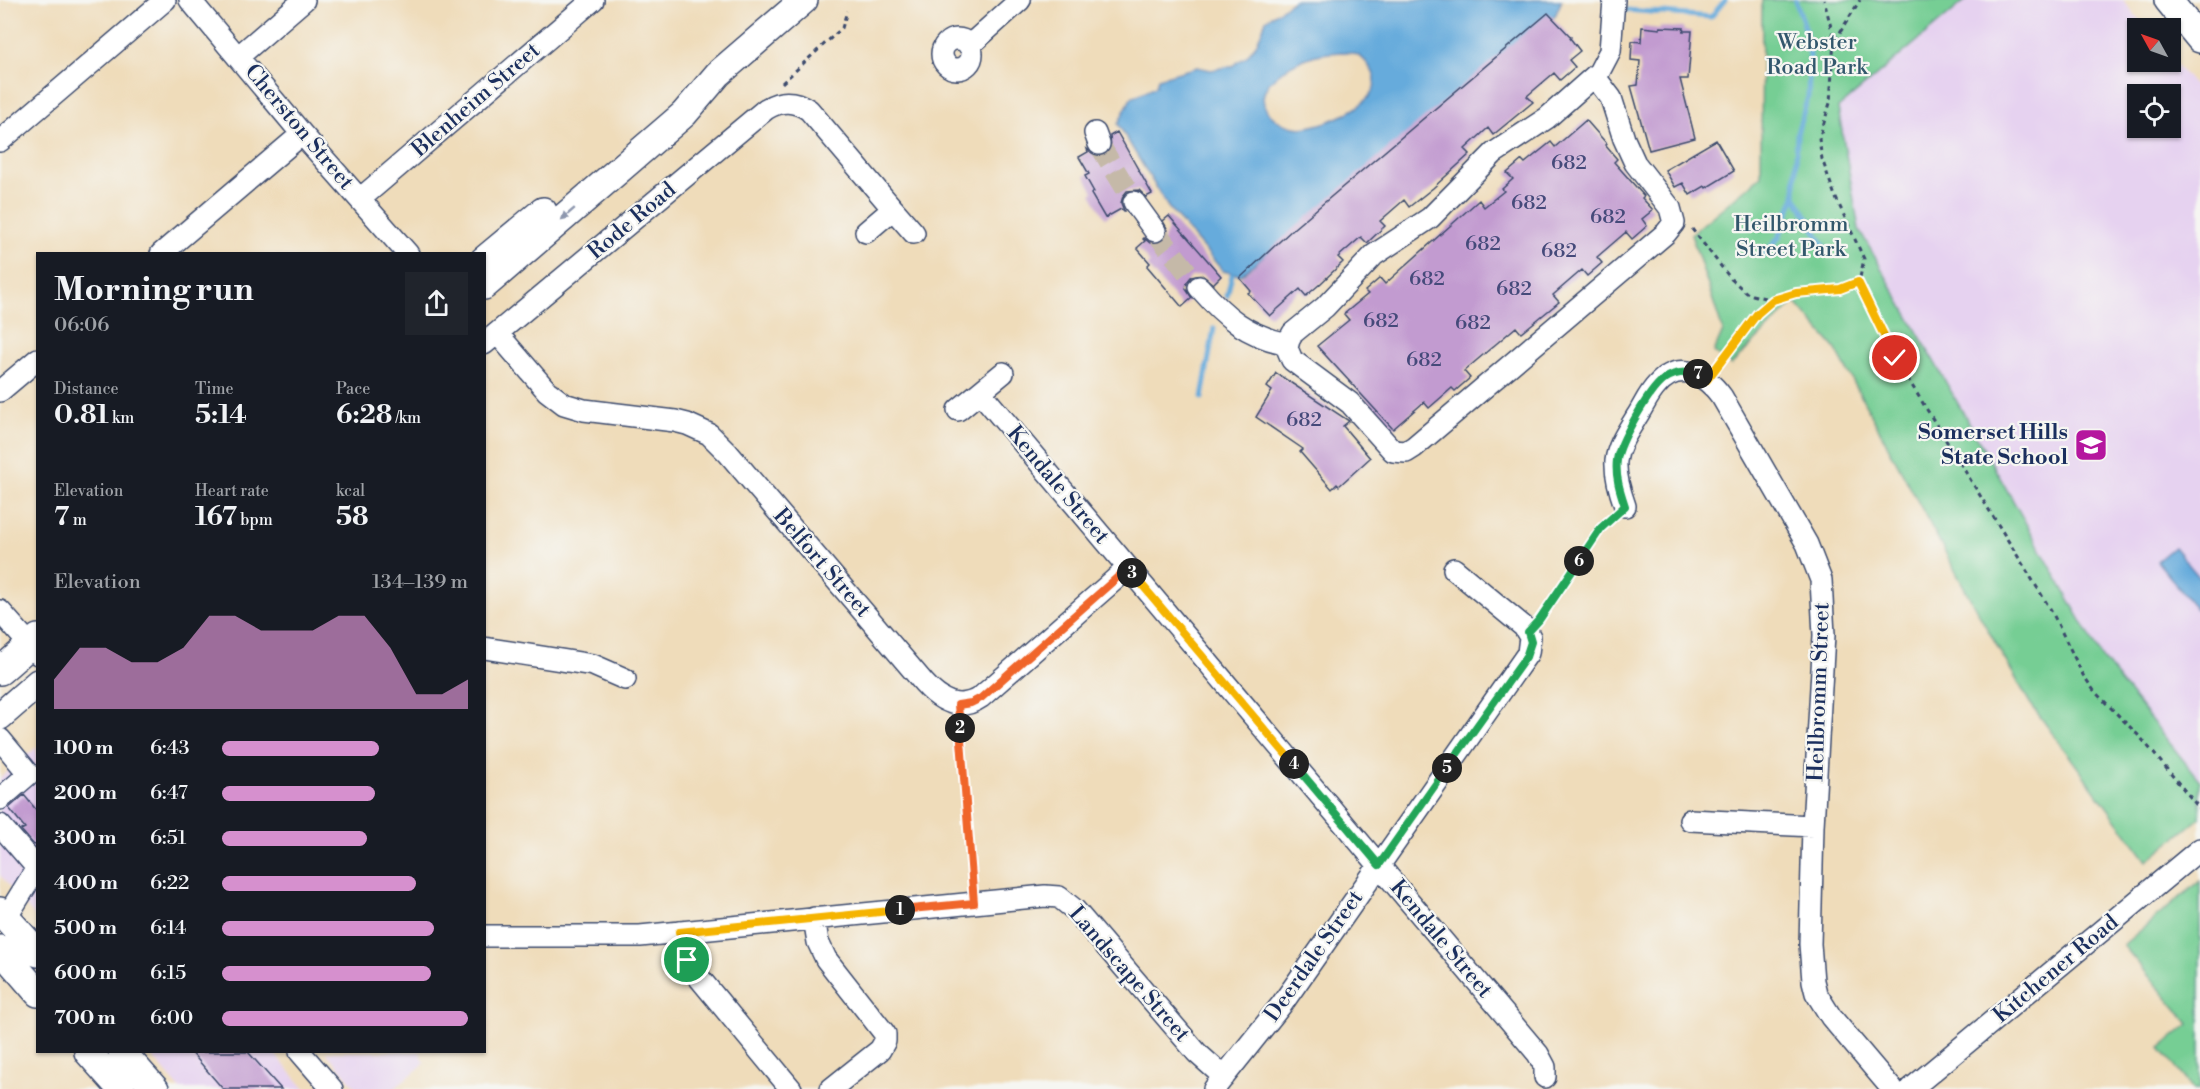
<!DOCTYPE html>
<html lang="en">
<head>
<meta charset="utf-8">
<style>
	body { margin:0; font-family:"Libre Bodoni",serif; background:#20242c; color:#f1f3f6; height:100vh; display:flex; flex-direction:column; font-size:22px; white-space:nowrap }
	* { box-sizing:border-box; margin:0 }
	p { font-size:20px; color:#9ea1a6 }
	.icon { flex:none; width:33px; height:33px; fill:none; stroke:currentColor; stroke-width:2; stroke-linecap:round; stroke-linejoin:round }
	.map { position:relative; flex:1; overflow:hidden }
	.sheet { position:absolute; left:36px; top:252px; width:450px; height:801px; display:flex; flex-direction:column; background:#171b24; border-radius:0px; box-shadow:0 2px 4px #0004 }
	.sheet>* { flex:none }
	.needle { width:39px; rotate:310deg }
	.fabs { position:absolute; left:2127px; top:18px; display:grid; gap:12px }
	.fabs a { display:grid; place-items:center; width:54px; height:54px; border-radius:0px; background:#171b24; box-shadow:0 2px 4px #0004; font-size:30px }
	.pin { position:absolute; display:grid; place-items:center; width:51px; height:51px; color:#fff; margin:-26px; border:3px solid #fff; border-radius:50%; box-shadow:0 2px 6px #0007 }
	.km { position:absolute; width:30px; height:30px; margin:-15px; border-radius:50%; background:#222; color:#fff; font-size:16px; line-height:30px; text-align:center }
	.round { display:grid; place-items:center; flex:none; width:63px; height:63px; border-radius:0px; background:#20242c }
	.overview { display:flex; align-items:center; justify-content:space-between; height:102px; padding:0 18px }
	h1 { font-size:33px; font-weight:700; line-height:45px }
	.stats { display:grid; grid-template-columns:repeat(3,1fr); gap:9px; height:102px; padding:6px 18px }
	.stats div { display:grid; align-content:center }
	.stats b { font-size:26px; font-weight:700 }
	.stats small { font-size:16px; font-weight:400 }
	.stats p { font-size:16px }
	.chart { height:168px; padding:12px 18px }
	.chart p { display:flex; justify-content:space-between }
	.chart svg { width:100%; height:108px; margin-top:6px; fill:#d690ce; opacity:.7 }
	ul { padding:0 18px; list-style:none; font-size:20px }
	li { display:grid; grid-template-columns:96px 72px 1fr; align-items:center; height:45px }
	li i { height:15px; border-radius:8px; background:#d690ce }
	.map>svg:first-child { display:block }
</style>
</head>
<body>
<div class="map">
<svg width="2200" height="1089" viewBox="0 0 2200 1089">
	<rect width="100%" height="100%" fill="#f6f6f2"/>
	<filter id="ink" filterUnits="userSpaceOnUse"><feTurbulence type="fractalNoise" baseFrequency=".0167" numOctaves="2"/><feDisplacementMap in="SourceGraphic" scale="12" xChannelSelector="R" yChannelSelector="G"/><feConvolveMatrix kernelMatrix="1 2 1 2 8 2 1 2 1" color-interpolation-filters="sRGB"/></filter>
	<filter id="wash" filterUnits="userSpaceOnUse"><feTurbulence type="fractalNoise" baseFrequency=".008" numOctaves="4" result="noise"/><feDisplacementMap in="SourceGraphic" scale="24" xChannelSelector="R" yChannelSelector="G"/><feGaussianBlur stdDeviation="1.35" result="paint"/><feColorMatrix in="noise" values="0 0 0 0 0 0 0 0 0 0 0 0 0 0 0 0 0 1.4 0 .05"/><feComposite in="paint" operator="in"/></filter>
	<g filter="url(#wash)">
		<rect width="100%" height="100%" fill="#efdcba"/>
		<!-- built -->
		<path fill="#e6d2f0" fill-rule="evenodd" d="M 1966,0 L 2123,0 L 2146,28 L 2138,28 L 2138,62 L 2170,62 L 2171,58 L 2200,93 L 2200,781 L 2104,661 L 1859,229 L 1838,108 ZM 2138,94 L 2170,94 L 2170,128 L 2138,128 Z
			M 37,747 L 37,919 L 0,875 L 0,778 Z
			M 148,1052 L 273,1052 L 305,1089 L 180,1089 Z
			M 326,1052 L 420,1052 L 425,1063 L 394,1089 L 357,1089 Z"/>
		<!-- green -->
		<path fill="#76ce94" stroke="#487e79" stroke-width="1.5" d="M 1762,0 L 1966,0 L 1838,108 L 1859,229 L 2104,661 L 2200,781 L 2200,818 L 2147,861 L 2030,703 L 1978,613 L 1835,348 L 1795,302 L 1731,365 L 1714,352 L 1723,331 L 1691,234 L 1761,176 Z
			M 2200,881 L 2200,1089 L 2193,1089 L 2160,1048 L 2189,1024 L 2123,945 Z"/>
		<!-- water -->
		<path fill="#66abdc" stroke="#406d9d" stroke-width="1.5" fill-rule="evenodd" d="M 1294,0 L 1562,0 L 1555,16 L 1241,275 L 1223,271 L 1168,207 L 1118,124 L 1131,98 L 1156,86 L 1158,78 L 1197,67 L 1211,70 L 1232,66 L 1247,56 L 1257,43 L 1266,20 ZM 1342,52 C 1357,53 1363,56 1371,69 C 1391,100 1330,124 1307,127 C 1289,131 1258,115 1264,93 C 1269,76 1295,62 1310,57 C 1320,53 1332,53 1342,52 Z
			M 2174,547 L 2200,578 L 2200,606 L 2196,609 L 2157,561 Z"/>
		<g fill="none" stroke-linecap="round" stroke-linejoin="round">
			<!-- stream -->
			<path stroke="#66abdc" stroke-width="5" d="M 1627,10 L 1711,17 L 1725,0
				M 1795,196 L 1828,253
				M 1764,255 L 1779,237 L 1795,196 L 1797,133 L 1808,97 L 1810,55 L 1803,21 L 1795,0
				M 1227,296 L 1232,275
				M 1202,398 L 1214,328"/>
		</g>
		<g id="blocks">
			<!-- building -->
			<path fill="#c29bd0" d="M 1548,13 L 1571,37 L 1570,38 L 1580,51 L 1569,60 L 1575,67 L 1560,80 L 1554,73 L 1527,96 L 1533,102 L 1493,135 L 1488,128 L 1465,149 L 1470,154 L 1433,188 L 1409,207 L 1404,200 L 1380,221 L 1385,226 L 1367,243 L 1361,237 L 1338,257 L 1343,262 L 1320,284 L 1306,296 L 1300,289 L 1270,316 L 1248,293 L 1251,291 L 1240,278 L 1293,229 Z
				M 1642,27 L 1660,29 L 1660,27 L 1684,28 L 1683,31 L 1692,31 L 1688,79 L 1680,79 L 1695,138 L 1649,150 L 1631,86 L 1638,85 L 1640,61 L 1631,60 L 1632,41 L 1641,42 Z
				M 1586,120 L 1607,144 L 1605,145 L 1617,159 L 1614,162 L 1644,196 L 1642,198 L 1653,210 L 1642,219 L 1647,226 L 1632,239 L 1626,232 L 1597,257 L 1602,263 L 1587,276 L 1582,270 L 1553,295 L 1559,302 L 1521,333 L 1516,327 L 1464,371 L 1470,378 L 1455,391 L 1452,388 L 1429,408 L 1424,402 L 1393,429 L 1317,346 L 1349,320 L 1344,314 L 1368,294 L 1365,291 L 1380,278 L 1385,284 L 1479,200 L 1484,207 L 1504,191 L 1502,189 L 1513,179 L 1507,173 L 1522,160 L 1525,163 L 1551,142 L 1555,147 Z
				M 1117,132 L 1152,194 L 1146,197 L 1139,190 L 1127,191 L 1123,196 L 1121,203 L 1124,211 L 1123,211 L 1121,209 L 1105,218 L 1091,194 L 1094,192 L 1085,176 L 1089,174 L 1079,157 L 1088,152 L 1087,149 L 1096,156 L 1104,156 L 1111,147 L 1110,136 Z
				M 1716,140 L 1734,171 L 1706,188 L 1705,186 L 1690,195 L 1683,183 L 1675,187 L 1665,170 Z
				M 1169,216 L 1221,276 L 1213,284 L 1202,275 L 1191,277 L 1187,282 L 1186,289 L 1192,298 L 1182,307 L 1147,266 L 1150,263 L 1137,248 L 1145,241 L 1143,239 L 1144,238 L 1150,243 L 1157,244 L 1163,241 L 1168,230 L 1163,221 Z
				M 1276,373 L 1349,421 L 1343,426 L 1370,458 L 1339,486 L 1337,484 L 1332,489 L 1300,452 L 1303,449 L 1256,417 L 1272,391 L 1267,387 Z
				M 24,795 L 38,812 L 38,844 L 34,845 L 21,830 L 25,828 L 9,808 Z
				M 191,1052 L 248,1052 L 281,1089 L 223,1089 Z"/>
		</g>
	</g>
	<g filter="url(#ink)">
		<use href="#blocks" fill-opacity="0" stroke="#3b496c" stroke-width="1.5"/>
		<g fill="none" stroke-linecap="round" stroke-linejoin="round">
			<!-- minor-tunnel -->
			<path stroke="#c5b9a8" stroke-width="21" stroke-dasharray="21 10" stroke-linecap="butt" d="M 1099,144 L 1134,202
				M 1155,231 L 1199,287"/>
			<!-- minor casing -->
			<g stroke="#3b496c" stroke-width="24">
				<path id="minor" d="M 190,0 L 302,134 L 408,254
					M942 54a15 15 0 1 1 30 0a15 15 0 1 1-30 0Z
					M 969,46 L 1020,0
					M 239,56 L 304,0
					M 1595,77 L 1611,98 L 1624,139 L 1635,163 L 1670,208 L 1674,223 L 1666,233 L 1414,447 L 1406,452 L 1393,451 L 1350,403 L 1292,360 L 1287,348 L 1289,340 L 1293,333 L 1325,307 L 1374,255 L 1430,218 L 1494,153 L 1547,118 L 1599,72 L 1610,51 L 1614,0
					M 1095,133 L 1099,144
					M 0,141 L 165,0
					M 360,199 L 593,0
					M 1134,202 L 1155,231
					M 866,232 L 893,209 L 914,233
					M 161,254 L 302,134
					M 1199,287 C 1225,317 1247,336 1288,344
					M 497,333 L 547,391 L 564,404 L 584,410 L 675,421 L 687,424 L 709,434 L 728,453 L 924,683 C 940,701 959,712 981,697 L 1128,568
					M 484,344 L 766,109 C 781,100 794,100 809,110 L 893,209
					M 0,391 L 38,359
					M 980,392 L 1538,1054 L 1545,1067 L 1545,1077
					M 958,410 L 1003,373
					M 1625,506 C 1620,492 1615,476 1616,461 C 1618,444 1629,430 1637,416 C 1644,405 1649,393 1657,385 C 1680,359 1706,375 1722,397 L 1807,544 L 1821,580 L 1824,635 L 1813,826 L 1810,944 L 1813,981 L 1816,993 L 1831,1017 L 1892,1089
					M 0,611 L 38,654
					M 484,648 L 593,665 L 625,679
					M 0,739 L 29,774 L 0,799
					M 1690,820 L 1813,826
					M 0,825 L 37,868 L 6,918
					M 814,918 L 818,942 L 826,959 L 885,1034 L 885,1041 L 880,1050 L 831,1089
					M 679,932 L 684,953 L 692,969 L 791,1089
					M 484,936 L 640,936 L 1045,896 L 1059,897 L 1075,910 L 1197,1053 L 1224,1077
					M 300,1052 L 332,1089
					M 1214,1089 L 1282,1004 L 1528,653 L 1530,637 L 1524,627 L 1454,569
					M 1911,1089 L 2200,849"/>
			</g>
			<!-- major casing -->
			<g stroke="#3b496c" stroke-width="30">
				<path id="major" d="M 2168,0 L 2200,39
					M 484,260 L 543,211
					M 484,286 L 684,114 L 718,74 L 804,0
					M 0,671 L 38,638
					M 0,716 L 38,683
					M 0,911 L 38,953
					M 0,949 L 38,993
					M 88,1052 L 121,1089
					M 122,1052 L 155,1089"/>
			</g>
			<!-- path -->
			<path stroke="#3b496c" stroke-width="3" stroke-dasharray="4.5 4.5" stroke-linecap="butt" d="M 1834,39 L 1839,34 L 1860,0
				M 782,83 L 842,28 L 847,11
				M 1692,229 L 1731,279 L 1748,294 L 1773,300
				M 1859,282 L 1895,358 L 2051,610 L 2083,675 L 2095,692 L 2141,738 L 2200,809
				M 1718,366 L 1757,314 L 1773,300 L 1796,293 L 1840,289 L 1859,282 L 1864,259 L 1835,196 L 1822,159 L 1819,139 L 1830,103 L 1834,39 L 1824,0
				M 1539,620 L 1601,528 L 1612,518
				M 959,721 L 973,885"/>
			<!-- minor -->
			<use href="#minor" stroke="#fff" stroke-width="21"/>
			<!-- major -->
			<use href="#major" stroke="#fff" stroke-width="27"/>
		</g>
		<!-- one-way arrows -->
		<defs><path id="oneway-solid" d="M-6-.8H1V-3.2L6.5 0L1 3.2V.8H-6Z" transform="scale(1.5)"/></defs>
		<use fill="#8d97ae" href="#oneway-solid" transform="translate(568 214) rotate(139)"/>
	</g>
	<g fill="none" stroke-linecap="round" stroke-linejoin="round" filter="url(#ink)">
		<!-- split-1 casing -->
		<g stroke="#fff" stroke-width="12">
			<path id="split-1" d="M 687,960 L 679,932 L 900,910"/>
		</g>
		<!-- split-2 casing -->
		<g stroke="#fff" stroke-width="12">
			<path id="split-2" d="M 900,910 L 974,903 L 960,728"/>
		</g>
		<!-- split-3 casing -->
		<g stroke="#fff" stroke-width="12">
			<path id="split-3" d="M 960,728 L 958,705 L 971,703 L 981,698 L 1128,568 L 1132,573"/>
		</g>
		<!-- split-4 casing -->
		<g stroke="#fff" stroke-width="12">
			<path id="split-4" d="M 1132,573 L 1294,764"/>
		</g>
		<!-- split-5 casing -->
		<g stroke="#fff" stroke-width="12">
			<path id="split-5" d="M 1294,764 L 1379,865 L 1447,768"/>
		</g>
		<!-- split-6 casing -->
		<g stroke="#fff" stroke-width="12">
			<path id="split-6" d="M 1447,768 L 1526,657 L 1531,642 L 1528,632 L 1539,620 L 1579,561"/>
		</g>
		<!-- split-7 casing -->
		<g stroke="#fff" stroke-width="12">
			<path id="split-7" d="M 1579,561 L 1601,528 L 1625,506 C 1620,491 1615,476 1617,460 C 1619,443 1649,390 1663,380 C 1674,372 1686,371 1698,374"/>
		</g>
		<!-- split-8 casing -->
		<g stroke="#fff" stroke-width="12">
			<path id="split-8" d="M 1698,374 L 1707,380 L 1757,314 L 1773,300 L 1796,293 L 1840,289 L 1858,282 L 1895,358"/>
		</g>
		<!-- split-1 -->
		<use href="#split-1" stroke="#f5b400" stroke-width="8"/>
		<!-- split-2 -->
		<use href="#split-2" stroke="#f0652b" stroke-width="8"/>
		<!-- split-3 -->
		<use href="#split-3" stroke="#f0652b" stroke-width="8"/>
		<!-- split-4 -->
		<use href="#split-4" stroke="#f5b400" stroke-width="8"/>
		<!-- split-5 -->
		<use href="#split-5" stroke="#22a559" stroke-width="8"/>
		<!-- split-6 -->
		<use href="#split-6" stroke="#22a559" stroke-width="8"/>
		<!-- split-7 -->
		<use href="#split-7" stroke="#22a559" stroke-width="8"/>
		<!-- split-8 -->
		<use href="#split-8" stroke="#f5b400" stroke-width="8"/>
	</g>
	<!-- icons -->
	<defs>
		<g id="school-square" transform="scale(1.725)"><rect x="-9" y="-9" width="18" height="18" rx="4" fill="#b5179e" stroke="#f6f6f2"/><path d="M0-5L7-2L0 1L-7-2ZM-4 1L0 2.5L4 1V4Q0 6-4 4Z" fill="#fff"/></g>
	</defs>
	<g fill-rule="evenodd">
		<use href="#school-square" x="2091" y="445"/>
	</g>
	<g text-anchor="middle" dominant-baseline="central" stroke-width="4.5" stroke-linejoin="round" paint-order="stroke">
		<!-- number labels -->
		<g font-size="20" fill="#454a7a">
			<text x="1569" y="163">682</text>
			<text x="1529" y="203">682</text>
			<text x="1608" y="217">682</text>
			<text x="1483" y="244">682</text>
			<text x="1559" y="251">682</text>
			<text x="1427" y="279">682</text>
			<text x="1514" y="289">682</text>
			<text x="1381" y="321">682</text>
			<text x="1473" y="323">682</text>
			<text x="1424" y="360">682</text>
			<text x="1304" y="420">682</text>
		</g>
		<!-- park labels -->
		<g font-size="22" fill="#32576c" stroke="#f6f6f2">
			<text x="1817" y="42">Webster<tspan x="1817" dy="25">Road Park</tspan></text>
			<text x="1791" y="224">Heilbromm<tspan x="1791" dy="25">Street Park</tspan></text>
		</g>
		<!-- street labels -->
		<g font-size="22" fill="#1b2f5e" stroke="#f6f6f2">
			<text transform="translate(476 100) rotate(-41)">Blenheim Street</text>
			<text transform="translate(299 127) rotate(50)">Cherston Street</text>
			<text transform="translate(632 221) rotate(-40)">Rode Road</text>
			<text transform="translate(1058 485) rotate(50)">Kendale Street</text>
			<text transform="translate(822 563) rotate(49)">Belfort Street</text>
			<text transform="translate(1819 692) rotate(-88)">Heilbromm Street</text>
			<text transform="translate(1441 939) rotate(50)">Kendale Street</text>
			<text transform="translate(1314 956) rotate(-55)">Deerdale Street</text>
			<text transform="translate(2056 969) rotate(-40)">Kitchener Road</text>
			<text transform="translate(1129 974) rotate(49)">Landscape Street</text>
		</g>
		<!-- poi labels -->
		<g font-size="22" font-weight="bold" fill="#1b2f5e" stroke="#f6f6f2" text-anchor="end">
			<text x="2068" y="432">Somerset Hills<tspan x="2068" dy="25">State School</tspan></text>
		</g>
	</g>
</svg>
<div class="fabs">
<a><svg class="needle" viewBox="-14 -14 28 28"><path d="M0-13l5 13h-10z" fill="#e53935"/><path d="M0 13l5-13h-10z" fill="#9ea1a6"/></svg></a>
<a><svg class="icon" aria-label="locate" viewBox="0 0 24 24"><circle cx="12" cy="12" r="6"/><path d="M12 2v4M12 18v4M2 12h4M18 12h4"/></svg></a>
</div>
<div class="pin" style="left:687px;top:960px;background:#1e9e55"><svg class="icon" aria-label="arrive" viewBox="0 0 24 24"><path d="M6 21V4h12l-3 4 3 4H6"/></svg></div>
<div class="pin" style="left:1895px;top:358px;background:#d93025"><svg class="icon" aria-label="check" viewBox="0 0 24 24"><path d="M5 12l5 5 9-10"/></svg></div>
<b class="km" style="left:900px;top:910px">1</b>
<b class="km" style="left:960px;top:728px">2</b>
<b class="km" style="left:1132px;top:573px">3</b>
<b class="km" style="left:1294px;top:764px">4</b>
<b class="km" style="left:1447px;top:768px">5</b>
<b class="km" style="left:1579px;top:561px">6</b>
<b class="km" style="left:1698px;top:374px">7</b>
<section class="sheet">
<div class="overview"><div><h1>Morning run</h1><p>06:06</p></div><a class="round"><svg class="icon" aria-label="share" viewBox="0 0 24 24"><path d="M12 15V3M7 8l5-5 5 5M5 13v7h14v-7"/></svg></a></div>
<div class="stats">
<div><p>Distance</p><b>0.81<small> km</small></b></div>
<div><p>Time</p><b>5:14</b></div>
<div><p>Pace</p><b>6:28<small> /km</small></b></div>
</div>
<div class="stats">
<div><p>Elevation</p><b>7<small> m</small></b></div>
<div><p>Heart rate</p><b>167<small> bpm</small></b></div>
<div><p>kcal</p><b>58</b></div>
</div>
<div class="chart"><p><span>Elevation</span>134–139 m</p>
<svg viewBox="0 0 160 44" preserveAspectRatio="none"><path d="M0 44V32L10 19L20 19L30 25L40 25L50 19L60 6L70 6L80 12L90 12L100 12L110 6L120 6L130 19L140 38L150 38L160 32V44z"/></svg>
</div>
<ul>
<li><b>100 m</b>6:43<i style="width:64%"></i></li>
<li><b>200 m</b>6:47<i style="width:62%"></i></li>
<li><b>300 m</b>6:51<i style="width:59%"></i></li>
<li><b>400 m</b>6:22<i style="width:79%"></i></li>
<li><b>500 m</b>6:14<i style="width:86%"></i></li>
<li><b>600 m</b>6:15<i style="width:85%"></i></li>
<li><b>700 m</b>6:00<i style="width:100%"></i></li>
</ul>
</section>
</div>
</body>
</html>
